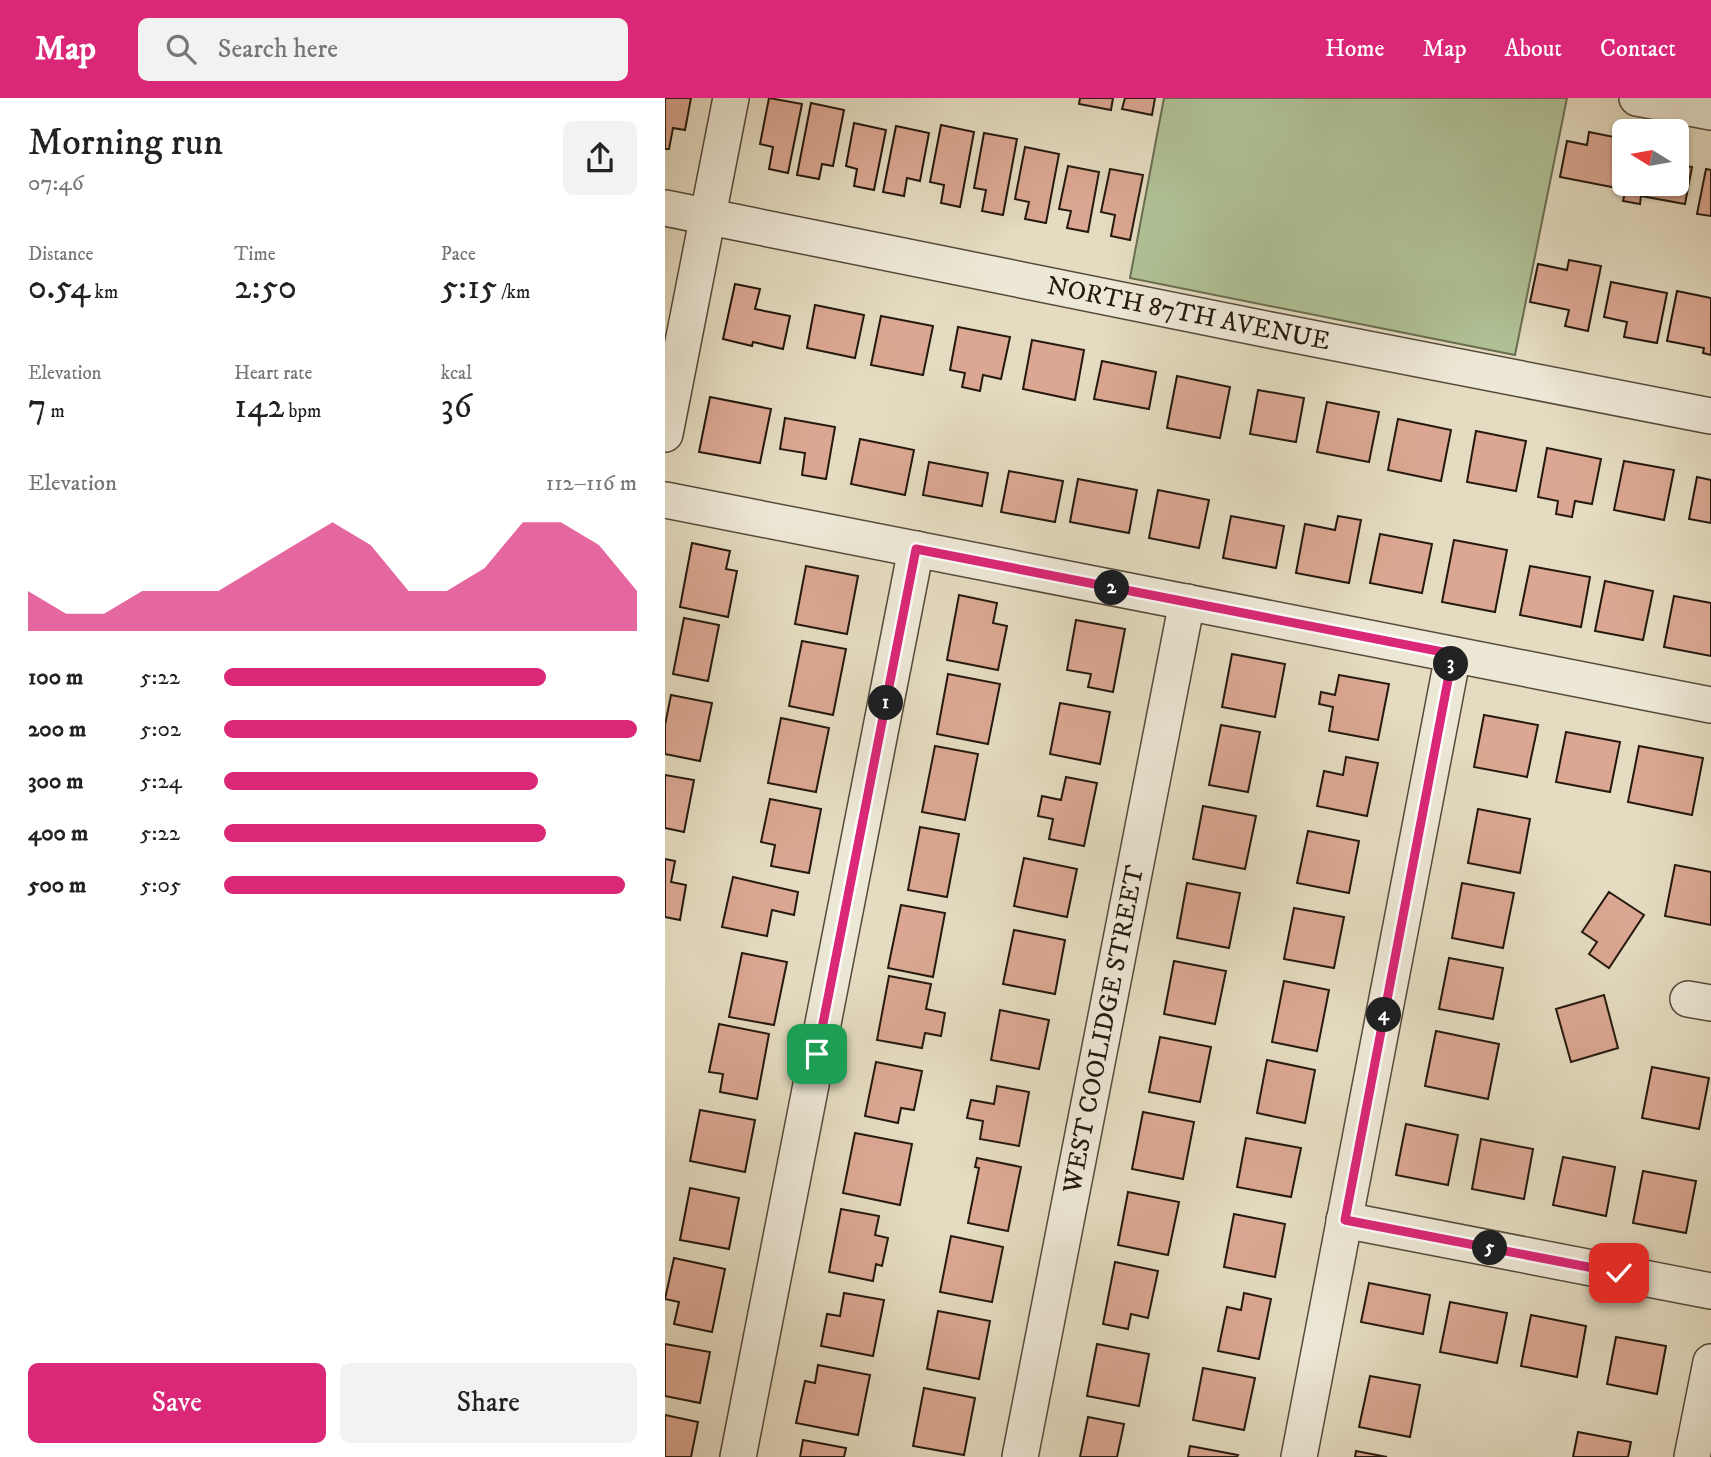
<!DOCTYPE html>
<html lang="en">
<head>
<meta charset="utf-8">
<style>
	body { margin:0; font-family:"IM FELL DW Pica",serif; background:#f2f2f2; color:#222; height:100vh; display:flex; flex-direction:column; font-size:26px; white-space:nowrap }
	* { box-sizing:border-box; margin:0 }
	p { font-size:23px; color:#767676 }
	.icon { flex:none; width:38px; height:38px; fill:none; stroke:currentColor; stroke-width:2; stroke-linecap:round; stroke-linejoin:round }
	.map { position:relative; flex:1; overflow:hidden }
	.sheet { display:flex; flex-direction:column; background:#fff; width:665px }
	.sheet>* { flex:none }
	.needle { width:46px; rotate:281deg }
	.tools { position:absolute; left:947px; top:21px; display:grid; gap:14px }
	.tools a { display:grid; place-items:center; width:77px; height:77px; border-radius:10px; background:#fff; box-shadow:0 2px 5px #0004; font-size:35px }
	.pin { position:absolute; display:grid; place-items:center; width:60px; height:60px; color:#fff; margin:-30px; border-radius:14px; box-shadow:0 4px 10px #0006 }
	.km { position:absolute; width:35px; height:35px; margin:-18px; border-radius:50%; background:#222; color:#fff; font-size:19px; line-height:35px; text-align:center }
	.round { display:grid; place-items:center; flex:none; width:74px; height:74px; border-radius:10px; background:#f2f2f2 }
	.head { display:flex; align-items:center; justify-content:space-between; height:119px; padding:0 28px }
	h1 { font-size:38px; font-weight:600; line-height:52px }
	.stats { display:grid; grid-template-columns:repeat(3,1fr); gap:10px; height:119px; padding:7px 28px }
	.stats div { display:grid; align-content:center }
	.stats b { font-size:35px; font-weight:600 }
	.stats small { font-size:19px; font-weight:400 }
	.stats p { font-size:19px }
	.chart { height:196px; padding:14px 28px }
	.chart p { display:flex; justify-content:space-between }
	.chart svg { width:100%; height:126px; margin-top:7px; fill:#db2777; opacity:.7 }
	.action { display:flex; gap:14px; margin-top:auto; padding:14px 28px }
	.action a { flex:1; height:80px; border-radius:10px; background:#db2777; color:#fff; font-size:28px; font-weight:600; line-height:80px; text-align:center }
	.action a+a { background:#f2f2f2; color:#222 }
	ul { padding:0 28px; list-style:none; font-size:23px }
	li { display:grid; grid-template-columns:112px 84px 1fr; align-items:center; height:52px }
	li i { height:18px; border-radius:9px; background:#db2777 }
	header { display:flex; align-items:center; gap:42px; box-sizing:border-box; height:98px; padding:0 35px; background:#db2777; color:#fff }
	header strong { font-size:33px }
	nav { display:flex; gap:38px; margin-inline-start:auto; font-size:24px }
	.search { width:490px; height:63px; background:#f2f2f2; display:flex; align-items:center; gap:18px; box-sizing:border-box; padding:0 24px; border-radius:10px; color:#767676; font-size:26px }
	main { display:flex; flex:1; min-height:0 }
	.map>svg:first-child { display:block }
</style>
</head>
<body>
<header>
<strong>Map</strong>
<div class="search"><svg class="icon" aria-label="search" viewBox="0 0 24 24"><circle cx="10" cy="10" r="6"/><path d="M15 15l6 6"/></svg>Search here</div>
<nav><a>Home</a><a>Map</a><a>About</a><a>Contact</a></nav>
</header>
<main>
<section class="sheet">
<div class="head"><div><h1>Morning run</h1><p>07:46</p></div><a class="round"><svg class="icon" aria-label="share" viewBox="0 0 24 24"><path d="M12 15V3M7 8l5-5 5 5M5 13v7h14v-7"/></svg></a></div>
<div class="stats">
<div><p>Distance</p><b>0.54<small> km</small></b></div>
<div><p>Time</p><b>2:50</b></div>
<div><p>Pace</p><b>5:15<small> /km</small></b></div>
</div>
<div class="stats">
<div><p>Elevation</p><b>7<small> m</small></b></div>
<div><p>Heart rate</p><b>142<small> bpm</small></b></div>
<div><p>kcal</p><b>36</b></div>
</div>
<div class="chart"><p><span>Elevation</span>112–116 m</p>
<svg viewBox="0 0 160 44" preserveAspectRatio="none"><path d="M0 44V30L10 38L20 38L30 30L40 30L50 30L60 22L70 14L80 6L90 14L100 30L110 30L120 22L130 6L140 6L150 14L160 30V44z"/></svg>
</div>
<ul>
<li><b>100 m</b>5:22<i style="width:78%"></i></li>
<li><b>200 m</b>5:02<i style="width:100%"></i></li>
<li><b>300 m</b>5:24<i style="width:76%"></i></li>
<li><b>400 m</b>5:22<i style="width:78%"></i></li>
<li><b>500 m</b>5:05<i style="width:97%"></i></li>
</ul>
<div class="action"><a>Save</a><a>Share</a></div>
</section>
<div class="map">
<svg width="1046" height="1359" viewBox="0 0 1046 1359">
	<rect width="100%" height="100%" fill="#e4dbc0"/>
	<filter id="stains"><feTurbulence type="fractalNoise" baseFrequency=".00286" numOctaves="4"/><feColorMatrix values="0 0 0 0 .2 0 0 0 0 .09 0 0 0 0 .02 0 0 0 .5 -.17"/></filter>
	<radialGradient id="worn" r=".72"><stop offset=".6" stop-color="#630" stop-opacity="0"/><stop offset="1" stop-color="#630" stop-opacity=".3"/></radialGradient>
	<!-- green -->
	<path fill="#b0c196" stroke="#6a6d52" stroke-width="2" d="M 499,0 L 902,0 L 850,257 L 465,180 Z"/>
	<!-- building -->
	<path fill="#dba792" stroke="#25190e" stroke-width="2" d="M 0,0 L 26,0 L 20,32 L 8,30 L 4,51 L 0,51 Z
		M 104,0 L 137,6 L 123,75 L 104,71 L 108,49 L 95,46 Z
		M 415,0 L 448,0 L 446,12 L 414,6 Z
		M 460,0 L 490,0 L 487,17 L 457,11 Z
		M 146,5 L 179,12 L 168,68 L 157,66 L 154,81 L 132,77 Z
		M 189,25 L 221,32 L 209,92 L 189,88 L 192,71 L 181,68 Z
		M 276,27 L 309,34 L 295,109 L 276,105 L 279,87 L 265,84 Z
		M 231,28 L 264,35 L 255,83 L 242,80 L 239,98 L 218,94 Z
		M 924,34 L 959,41 L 952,90 L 895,79 L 902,43 L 922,47 Z
		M 319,35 L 352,41 L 338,117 L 317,113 L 321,92 L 309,90 Z
		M 360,49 L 394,56 L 381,125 L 360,121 L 364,104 L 350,101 Z
		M 1012,66 L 1027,69 L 1020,106 L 976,98 L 975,106 L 958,103 L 962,86 L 1012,86 Z
		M 403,68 L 434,74 L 423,134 L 402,130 L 406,113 L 394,111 Z
		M 445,71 L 478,77 L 465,142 L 446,138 L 450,117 L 436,114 Z
		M 1041,71 L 1046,72 L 1046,118 L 1032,116 Z
		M 904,162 L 936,168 L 923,233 L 900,228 L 904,212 L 865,204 L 873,166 L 902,172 Z
		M 946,184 L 1002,195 L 992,245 L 959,239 L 962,224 L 939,219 Z
		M 70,186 L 95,191 L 90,211 L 125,218 L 118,251 L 88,244 L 87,248 L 58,241 Z
		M 1012,193 L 1046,200 L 1046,257 L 1038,255 L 1039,250 L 1002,243 Z
		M 150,207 L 199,217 L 190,260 L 142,250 Z
		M 216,218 L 268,228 L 258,277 L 206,267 Z
		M 293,229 L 345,239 L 336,281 L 318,277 L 315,293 L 297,289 L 300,275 L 285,272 Z
		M 367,242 L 419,252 L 410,302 L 358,291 Z
		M 437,263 L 491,274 L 484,311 L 429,301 Z
		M 512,278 L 565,289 L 555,340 L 502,330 Z
		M 593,292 L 639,300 L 631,344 L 585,336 Z
		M 45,299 L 106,311 L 95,365 L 34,354 Z
		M 662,304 L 714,314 L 704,364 L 652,354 Z
		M 120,320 L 170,329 L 161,381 L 137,377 L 140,355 L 115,351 Z
		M 733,321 L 786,332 L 776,383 L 723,372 Z
		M 811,333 L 861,343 L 851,393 L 802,384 Z
		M 195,341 L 249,352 L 240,397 L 186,386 Z
		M 882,350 L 936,361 L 927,406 L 910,403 L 907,419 L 891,416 L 893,403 L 873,399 Z
		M 959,363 L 1009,372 L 999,422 L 949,412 Z
		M 264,364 L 323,375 L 317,408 L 258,397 Z
		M 344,373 L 398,383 L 390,424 L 336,414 Z
		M 1032,379 L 1046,382 L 1046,425 L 1024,421 Z
		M 413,381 L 472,392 L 464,435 L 405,424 Z
		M 493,392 L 544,402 L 534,450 L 484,440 Z
		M 566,418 L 619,428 L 611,470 L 558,460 Z
		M 673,418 L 696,422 L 684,485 L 631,475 L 640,426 L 670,432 Z
		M 715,436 L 767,446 L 757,495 L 705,485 Z
		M 789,442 L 842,452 L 830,514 L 777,504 Z
		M 27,445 L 65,453 L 61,471 L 72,473 L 63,519 L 15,509 Z
		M 141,468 L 193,478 L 182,536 L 130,526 Z
		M 865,468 L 925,479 L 916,529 L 855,517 Z
		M 940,483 L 988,493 L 978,542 L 930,533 Z
		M 294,497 L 332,505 L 328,525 L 342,528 L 333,572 L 282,562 Z
		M 1009,498 L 1046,505 L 1046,558 L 999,549 Z
		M 19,520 L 54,527 L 43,583 L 8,576 Z
		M 411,522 L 460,531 L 448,594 L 423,589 L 426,576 L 402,572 Z
		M 137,543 L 181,551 L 168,617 L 124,608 Z
		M 567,556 L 620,566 L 610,619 L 557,609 Z
		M 283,576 L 335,586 L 323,646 L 272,636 Z
		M 674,577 L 724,586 L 713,642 L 664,633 L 668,609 L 654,606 L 656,594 L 670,597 Z
		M 6,597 L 47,605 L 35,663 L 0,656 L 0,627 Z
		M 395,605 L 445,614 L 435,666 L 385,656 Z
		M 819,617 L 873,627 L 862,679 L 809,669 Z
		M 116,620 L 164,630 L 151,694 L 103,685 Z
		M 556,627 L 595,634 L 583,694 L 544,687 Z
		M 901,634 L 955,644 L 945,694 L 891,684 Z
		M 270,648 L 313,656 L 300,722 L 257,714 Z
		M 974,648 L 1038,660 L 1027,717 L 963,704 Z
		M 681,659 L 713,665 L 702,718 L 652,708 L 659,673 L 678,677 Z
		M 0,677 L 29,682 L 19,734 L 0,730 Z
		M 401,679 L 432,685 L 419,748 L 384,741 L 388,721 L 373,718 L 377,698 L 396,702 Z
		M 105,701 L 156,711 L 144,775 L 106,768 L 110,747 L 96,744 Z
		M 538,708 L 591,718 L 580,771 L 528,761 Z
		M 813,711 L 865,721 L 855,775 L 803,765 Z
		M 255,729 L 294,736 L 282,799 L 243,792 Z
		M 643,733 L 694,743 L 684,795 L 632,785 Z
		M 359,760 L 412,771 L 402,819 L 349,808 Z
		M 0,761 L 10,763 L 6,784 L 21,787 L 15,822 L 0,819 Z
		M 1010,767 L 1046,774 L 1046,827 L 1000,818 Z
		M 68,779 L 133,794 L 129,817 L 107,812 L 102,838 L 57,829 Z
		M 522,785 L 575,795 L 564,850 L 512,840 Z
		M 797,785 L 849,795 L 838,850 L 787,840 Z
		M 944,794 L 979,817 L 944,870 L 924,856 L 932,844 L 917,834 Z
		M 236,807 L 280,815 L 268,879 L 223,870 Z
		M 629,810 L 679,819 L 669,870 L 619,861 Z
		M 349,832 L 400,842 L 390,896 L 338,886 Z
		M 77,855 L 122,864 L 109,927 L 64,919 Z
		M 784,860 L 838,870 L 828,921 L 774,911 Z
		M 509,863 L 561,873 L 550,926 L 499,916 Z
		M 224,878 L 266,886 L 261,911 L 280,915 L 276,938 L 260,935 L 257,950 L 212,942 Z
		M 619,883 L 664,892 L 652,953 L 607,944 Z
		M 939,897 L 953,950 L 906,964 L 891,911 Z
		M 335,912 L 384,922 L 374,971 L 326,962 Z
		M 54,926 L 104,936 L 92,1001 L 55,994 L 58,976 L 44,974 Z
		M 771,933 L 834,946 L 823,1001 L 760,988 Z
		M 495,939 L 546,949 L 535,1004 L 484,994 Z
		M 602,962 L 650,972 L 640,1025 L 592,1015 Z
		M 211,964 L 257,973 L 249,1012 L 236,1010 L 233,1025 L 200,1018 Z
		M 987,969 L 1044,980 L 1034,1031 L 977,1020 Z
		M 332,988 L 364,994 L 354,1048 L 315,1041 L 318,1023 L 302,1020 L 306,1002 L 329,1006 Z
		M 35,1012 L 90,1022 L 80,1074 L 25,1063 Z
		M 478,1014 L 529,1024 L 518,1081 L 467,1071 Z
		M 741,1026 L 793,1037 L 783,1087 L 731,1077 Z
		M 190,1035 L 247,1046 L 235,1107 L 178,1095 Z
		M 581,1040 L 636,1050 L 626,1099 L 572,1089 Z
		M 816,1041 L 868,1051 L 859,1101 L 807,1091 Z
		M 898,1059 L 950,1069 L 941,1118 L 888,1107 Z
		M 312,1060 L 356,1069 L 343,1133 L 303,1125 L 314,1070 L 310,1069 Z
		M 978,1073 L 1031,1083 L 1021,1135 L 968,1125 Z
		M 25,1090 L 74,1100 L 64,1151 L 15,1142 Z
		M 463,1094 L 514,1104 L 503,1157 L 453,1147 Z
		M 176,1111 L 214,1118 L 210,1137 L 223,1140 L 217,1168 L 211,1166 L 208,1183 L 164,1174 Z
		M 569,1116 L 620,1126 L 610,1179 L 559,1169 Z
		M 286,1138 L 338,1149 L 327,1204 L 275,1194 Z
		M 9,1160 L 60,1171 L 47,1234 L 9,1226 L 14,1204 L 0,1201 Z
		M 450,1164 L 493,1173 L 483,1220 L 466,1216 L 463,1231 L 438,1226 Z
		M 704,1185 L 765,1197 L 758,1236 L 696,1224 Z
		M 179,1195 L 219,1202 L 208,1258 L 156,1248 L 162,1216 L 175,1218 Z
		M 579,1195 L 606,1201 L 594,1261 L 553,1253 L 562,1209 L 576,1212 Z
		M 785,1204 L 842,1215 L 832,1265 L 775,1254 Z
		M 273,1213 L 325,1223 L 314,1281 L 262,1271 Z
		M 866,1217 L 921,1228 L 912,1279 L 856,1268 Z
		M 951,1239 L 1001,1248 L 992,1296 L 942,1286 Z
		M 0,1246 L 45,1254 L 35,1305 L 0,1298 Z
		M 432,1246 L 484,1256 L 474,1308 L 422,1298 Z
		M 153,1267 L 205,1277 L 193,1337 L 131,1325 L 140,1283 L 150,1285 Z
		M 538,1270 L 590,1280 L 579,1332 L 528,1322 Z
		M 705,1278 L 755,1287 L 745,1339 L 694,1329 Z
		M 259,1290 L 310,1300 L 299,1357 L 248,1348 Z
		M 0,1317 L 33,1324 L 26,1359 L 0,1359 Z
		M 423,1319 L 459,1326 L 452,1359 L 415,1359 Z
		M 913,1334 L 966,1344 L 963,1359 L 908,1359 Z
		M 138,1342 L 181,1350 L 179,1359 L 135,1359 Z
		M 525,1348 L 573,1357 L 572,1359 L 523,1359 Z
		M 691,1353 L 722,1359 L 690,1359 Z"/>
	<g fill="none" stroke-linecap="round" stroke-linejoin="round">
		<!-- minor casing -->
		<g stroke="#554a3a" stroke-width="38">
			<g id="minor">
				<path d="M 972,0 L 1046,14"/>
				<path id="s1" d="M 0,110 L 610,233 L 1046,318"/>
				<path d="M 0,336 L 66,0"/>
				<path d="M 0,402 L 1046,607"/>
				<path d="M 1023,901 L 1046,905"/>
				<path d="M 679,1122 L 1046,1193"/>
				<path d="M 73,1359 L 251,451"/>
				<path id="s2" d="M 355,1359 L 522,504"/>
				<path d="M 634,1359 L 788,557"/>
				<path d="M 1027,1359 L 1046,1264"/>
			</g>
		</g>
		<!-- minor -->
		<use href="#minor" stroke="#ede8d6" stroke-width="35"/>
	</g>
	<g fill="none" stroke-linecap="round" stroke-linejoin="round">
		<!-- route casing -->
		<g stroke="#fff" stroke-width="14">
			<path id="route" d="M 152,956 L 251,451 L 788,556 L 680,1122 L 954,1175"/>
		</g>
		<!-- route -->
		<use href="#route" stroke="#db2777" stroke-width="9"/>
	</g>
	<g text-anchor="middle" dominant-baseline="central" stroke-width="6" stroke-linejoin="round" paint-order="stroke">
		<!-- street labels -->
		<g font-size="26" fill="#25190e" stroke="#ede8d6">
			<text stroke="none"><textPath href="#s1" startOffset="534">NORTH 87TH AVENUE</textPath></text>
			<text stroke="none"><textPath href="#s2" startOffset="436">WEST COOLIDGE STREET</textPath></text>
		</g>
	</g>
	<rect width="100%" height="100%" filter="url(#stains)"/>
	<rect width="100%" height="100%" fill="url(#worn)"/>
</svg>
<div class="tools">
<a><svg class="needle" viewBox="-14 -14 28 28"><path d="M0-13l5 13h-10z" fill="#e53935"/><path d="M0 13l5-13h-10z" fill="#767676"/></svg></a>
</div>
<div class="pin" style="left:152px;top:956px;background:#1e9e55"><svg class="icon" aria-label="arrive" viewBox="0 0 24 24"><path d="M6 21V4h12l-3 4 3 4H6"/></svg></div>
<div class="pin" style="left:954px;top:1175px;background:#d93025"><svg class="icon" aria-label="check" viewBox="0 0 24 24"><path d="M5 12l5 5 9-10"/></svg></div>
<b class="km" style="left:221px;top:605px">1</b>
<b class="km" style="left:447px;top:490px">2</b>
<b class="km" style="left:786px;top:566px">3</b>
<b class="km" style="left:719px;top:917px">4</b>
<b class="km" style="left:825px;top:1150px">5</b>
</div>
</main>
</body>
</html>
